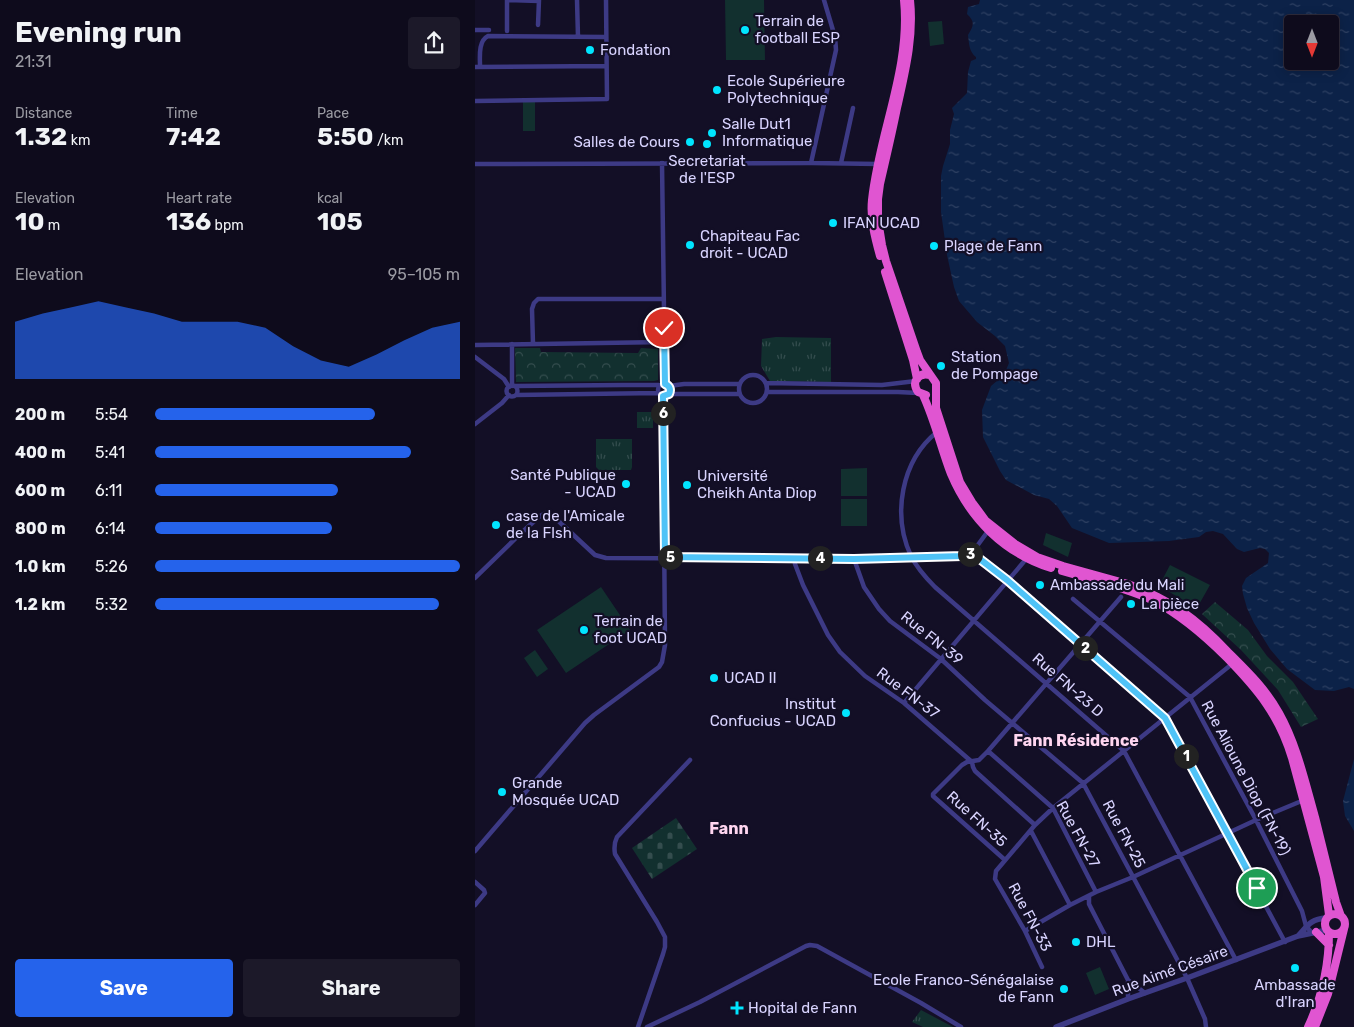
<!DOCTYPE html>
<html lang="en">
<head>
<meta charset="utf-8">
<style>
	body { margin:0; font-family:Rubik,sans-serif; background:#1c1929; color:#f1f3f6; height:100vh; display:flex; flex-direction:column; font-size:19px; white-space:nowrap }
	* { box-sizing:border-box; margin:0 }
	p { font-size:16px; color:#9b9ba3 }
	.icon { flex:none; width:28px; height:28px; fill:none; stroke:currentColor; stroke-width:2; stroke-linecap:round; stroke-linejoin:round }
	.map { position:relative; flex:1; overflow:hidden }
	.sheet { display:flex; flex-direction:column; background:#0e0b1c; width:475px }
	.sheet>* { flex:none }
	.needle { width:32px; rotate:180deg }
	.buttons { position:absolute; left:809px; top:15px; display:grid; gap:10px }
	.buttons a { display:grid; place-items:center; width:55px; height:55px; border-radius:5px; background:#0e0b1c; box-shadow:0 2px 12px #0003,0 0 0 1px #2e2b3b; font-size:25px }
	.pin { position:absolute; display:grid; place-items:center; width:42px; height:42px; color:#fff; margin:-21px; border:2px solid #fff; border-radius:50%; box-shadow:0 1px 5px #0007 }
	.km { position:absolute; width:25px; height:25px; margin:-12px; border-radius:50%; background:#222; color:#fff; font-size:14px; line-height:25px; text-align:center }
	.round { display:grid; place-items:center; flex:none; width:52px; height:52px; border-radius:5px; background:#1c1929 }
	.headline { display:flex; align-items:center; justify-content:space-between; height:85px; padding:0 15px }
	h1 { font-size:28px; font-weight:700; line-height:38px }
	.metrics { display:grid; grid-template-columns:repeat(3,1fr); gap:8px; height:85px; padding:5px 15px }
	.metrics div { display:grid; align-content:center }
	.metrics b { font-size:25px; font-weight:700 }
	.metrics small { font-size:14px; font-weight:400 }
	.metrics p { font-size:14px }
	.chart { height:140px; padding:10px 15px }
	.chart p { display:flex; justify-content:space-between }
	.chart svg { width:100%; height:90px; margin-top:5px; fill:#2563eb; opacity:.7 }
	.cta { display:flex; gap:10px; margin-top:auto; padding:10px 15px }
	.cta a { flex:1; height:58px; border-radius:5px; background:#2563eb; color:#fff; font-size:20px; font-weight:700; line-height:58px; text-align:center }
	.cta a+a { background:#1c1929; color:#f1f3f6 }
	ul { padding:0 15px; list-style:none; font-size:16px }
	li { display:grid; grid-template-columns:80px 60px 1fr; align-items:center; height:38px }
	li i { height:12px; border-radius:6px; background:#2563eb }
	main { display:flex; flex:1; min-height:0 }
	.map>svg:first-child { display:block }
</style>
</head>
<body>
<main>
<section class="sheet">
<div class="headline"><div><h1>Evening run</h1><p>21:31</p></div><a class="round"><svg class="icon" aria-label="share" viewBox="0 0 24 24"><path d="M12 15V3M7 8l5-5 5 5M5 13v7h14v-7"/></svg></a></div>
<div class="metrics">
<div><p>Distance</p><b>1.32<small> km</small></b></div>
<div><p>Time</p><b>7:42</b></div>
<div><p>Pace</p><b>5:50<small> /km</small></b></div>
</div>
<div class="metrics">
<div><p>Elevation</p><b>10<small> m</small></b></div>
<div><p>Heart rate</p><b>136<small> bpm</small></b></div>
<div><p>kcal</p><b>105</b></div>
</div>
<div class="chart"><p><span>Elevation</span>95–105 m</p>
<svg viewBox="0 0 160 44" preserveAspectRatio="none"><path d="M0 44V16L10 12L20 9L30 6L40 9L50 12L60 16L70 16L80 16L90 19L100 28L110 35L120 38L130 32L140 25L150 19L160 16V44z"/></svg>
</div>
<ul>
<li><b>200 m</b>5:54<i style="width:72%"></i></li>
<li><b>400 m</b>5:41<i style="width:84%"></i></li>
<li><b>600 m</b>6:11<i style="width:60%"></i></li>
<li><b>800 m</b>6:14<i style="width:58%"></i></li>
<li><b>1.0 km</b>5:26<i style="width:100%"></i></li>
<li><b>1.2 km</b>5:32<i style="width:93%"></i></li>
</ul>
<div class="cta"><a>Save</a><a>Share</a></div>
</section>
<div class="map">
<svg width="879" height="1027" viewBox="0 0 879 1027">
	<defs>
		<pattern id="grass-tufts" width="24" height="20" patternUnits="userSpaceOnUse" patternTransform="scale(1.25)"><rect width="24" height="20" fill="#12302f"/><path d="M3 7l-1-3M5 7V3M7 7l1-3M15 17l-1-3M17 17v-4M19 17l1-3" fill="none" stroke="#344d4e"/></pattern>
		<pattern id="cemetery-stones" width="16" height="16" patternUnits="userSpaceOnUse" patternTransform="scale(1.25)"><rect width="16" height="16" fill="#12302f"/><path d="M2 7V4a2 2 0 0 1 4 0v3zM10 15v-3a2 2 0 0 1 4 0v3z" fill="#344d4e"/></pattern>
		<pattern id="park-crowns" width="20" height="18" patternUnits="userSpaceOnUse" patternTransform="scale(1.25)"><rect width="20" height="18" fill="#12302f"/><path d="M2 6a3 3 0 1 1 6 0M12 15a3 3 0 1 1 6 0" fill="none" stroke="#344d4e"/></pattern>
		<pattern id="water-ripples" width="26" height="14" patternUnits="userSpaceOnUse" patternTransform="scale(1.25)"><rect width="26" height="14" fill="#0c2248"/><path d="M2 4q2-2 4 0t4 0M15 11q2-2 4 0t4 0" fill="none" stroke="#2f4163"/></pattern>
	</defs>
	<rect width="100%" height="100%" fill="#130f26"/>
	<!-- grass -->
	<path fill="url(#grass-tufts)" d="M 301,337 L 356,338 L 356,382 L 295,381 L 286,366 L 287,339 Z
		M 162,412 L 178,412 L 178,428 L 162,428 Z
		M 121,439 L 157,439 L 157,467 L 156,470 L 124,470 L 121,467 Z
		M 446,1010 L 478,1027 L 448,1027 L 437,1022 Z"/>
	<!-- cemetery -->
	<path fill="url(#cemetery-stones)" d="M 201,818 L 222,849 L 177,879 L 157,848 Z"/>
	<!-- park -->
	<path fill="url(#park-crowns)" d="M 40,348 L 65,348 L 66,352 L 163,353 L 166,348 L 183,349 L 183,380 L 179,381 L 41,382 Z
		M 740,602 L 773,630 L 792,656 L 818,682 L 843,719 L 826,727 L 803,690 L 766,650 L 727,614 Z"/>
	<!-- pitch -->
	<path fill="#12302f" d="M 250,0 L 289,0 L 290,60 L 251,60 Z
		M 467,21 L 469,44 L 455,46 L 453,22 Z
		M 48,102 L 60,102 L 60,131 L 48,131 Z
		M 392,468 L 392,496 L 366,496 L 366,469 Z
		M 366,499 L 392,499 L 392,526 L 366,526 Z
		M 571,533 L 597,543 L 593,557 L 568,545 Z
		M 695,565 L 735,585 L 722,608 L 684,586 Z
		M 126,587 L 155,630 L 91,673 L 62,630 Z
		M 60,650 L 73,669 L 62,677 L 49,658 Z
		M 625,967 L 634,989 L 620,995 L 611,973 Z"/>
	<!-- water -->
	<path fill="url(#water-ripples)" fill-rule="evenodd" d="M 505,0 L 879,0 L 879,689 L 874,687 L 859,691 L 840,690 L 812,669 L 795,649 L 779,623 L 772,608 L 768,594 L 767,586 L 771,578 L 793,563 L 794,553 L 790,549 L 785,548 L 769,552 L 762,549 L 748,534 L 738,531 L 731,532 L 724,537 L 694,541 L 634,543 L 597,528 L 582,506 L 574,499 L 559,495 L 531,480 L 525,471 L 508,437 L 507,410 L 516,386 L 529,375 L 534,363 L 530,346 L 520,336 L 502,322 L 484,301 L 479,287 L 472,255 L 466,212 L 466,176 L 468,166 L 475,144 L 475,130 L 479,114 L 477,108 L 492,93 L 493,72 L 496,61 L 501,59 L 501,57 C 494,52 494,43 493,35 C 498,27 501,22 492,14 L 493,7 L 504,4 ZM 818,24 L 855,24 L 855,61 L 818,61 Z
		M 879,759 L 879,831 L 870,816 L 868,801 Z"/>
	<g fill="none" stroke-linecap="round" stroke-linejoin="round">
		<!-- minor -->
		<path stroke="#3d3a85" stroke-width="4.5" d="M 102,0 L 103,37
			M 63,25 L 64,0
			M 0,30 L 14,30
			M 32,31 L 32,0 L 64,1
			M 5,66 C 5,57 3,41 13,36 L 131,37
			M 0,67 L 131,66
			M 0,101 L 132,99 L 131,0
			M 187,163 L 190,384
			M 336,163 L 361,50 L 360,37 L 349,0
			M 366,163 L 378,108
			M 0,164 L 336,163 L 403,164
			M 37,344 L 37,386
			M 58,344 L 57,309 L 59,303 L 63,299 L 188,299
			M 0,345 L 189,342
			M 0,357 L 29,379 L 34,387
			M264 389a14 14 0 1 1 28 0a14 14 0 1 1-28 0Z
			M 291,383 L 407,385 L 441,381
			M183 390a6 6 0 1 1 12 0a6 6 0 1 1-12 0Z
			M31.5 391a5.5 5.5 0 1 1 11 0a5.5 5.5 0 1 1-11 0Z
			M 40,386 L 148,385 L 184,385
			M 194,386 L 209,384 L 265,384
			M 292,392 L 423,392 L 443,393
			M 194,394 L 265,394
			M 41,395 L 183,393
			M 0,424 L 27,403 L 34,395
			M 462,432 C 426,461 417,515 436,556 C 442,568 451,578 460,587 L 649,751 L 761,960
			M 497,553 L 532,580 L 690,718 L 810,942
			M 497,553 L 513,531
			M 319,558 L 320,564 L 328,585 L 353,635 L 365,652 L 390,676 L 429,703 L 497,762 L 498,767 L 500,771 L 560,825
			M 379,559 L 389,587 L 404,609 L 415,621 L 466,659 L 510,700 L 608,783 L 712,978 L 730,1019 L 731,1027
			M 0,578 L 44,535 L 65,516 L 71,513 L 78,516 L 120,555 L 131,558 L 379,559 L 488,556 L 497,553
			M 598,599 L 715,697 L 781,820 L 827,911 L 831,926 L 837,933
			M 429,703 L 552,558
			M 513,751 L 578,808 L 621,892
			M 556,831 L 595,905
			M 0,851 L 110,723 L 119,715 L 184,667 L 187,662 L 190,645 L 188,396
			M 530,860 L 458,796 L 458,794 L 487,765 L 492,762 L 504,760 L 513,751 L 646,597
			M 0,882 L 9,890 L 10,893 L 0,905
			M 614,896 L 614,904 L 616,908 L 653,980 L 670,993
			M 550,931 L 595,905 L 621,892 L 658,877 L 781,820 L 829,800
			M 567,967 L 550,931 L 520,879 L 521,871 L 560,825 L 578,808 L 757,664
			M 653,980 L 653,999
			M 163,1027 L 188,954 L 190,947 L 190,937 L 182,922 L 140,854 C 139,848 139,843 142,837 L 215,760
			M 172,1027 L 225,1002 L 331,946 L 335,945 L 342,946 L 446,1003 L 486,1027"/>
		<!-- tertiary -->
		<path stroke="#3d3a85" stroke-width="5.5" d="M 823,936 C 833,925 836,919 851,918
			M 581,1027 L 653,999 L 712,978 L 823,936 L 852,930"/>
		<!-- trunk -->
		<path stroke="#e055d1" stroke-width="8" d="M 435,0 C 439,37 430,72 422,108 C 417,133 411,158 405,184 L 403,199 L 403,220 L 407,245 L 411,261 L 442,352 L 445,360 L 461,383 L 461,408 L 485,482 L 497,502 L 511,521 L 540,544 L 562,557 L 588,566 L 653,584 C 696,600 722,619 753,652 C 772,671 791,689 804,713 C 822,745 830,782 840,817 C 847,846 854,874 861,902 L 866,916
			M 405,256 C 400,238 395,219 397,200 C 404,133 436,68 429,0
			M 410,272 L 438,360 L 442,379
			M 448,395 C 460,421 466,448 476,474 C 495,519 529,553 576,568
			M 451,395 L 443,392 C 436,382 443,372 455,375
			M 587,571 C 617,580 648,587 677,600 C 706,615 729,635 752,658 C 783,690 804,715 817,758 L 849,877 L 854,915
			M850 924a10 10 0 1 1 20 0a10 10 0 1 1-20 0Z
			M 841,932 L 854,945
			M 833,1027 C 847,997 854,965 854,932
			M 840,1027 L 853,994 L 869,929"/>
	</g>
	<g fill="none" stroke-linecap="round" stroke-linejoin="round">
		<!-- route casing -->
		<g stroke="#fff" stroke-width="10">
			<path id="route" d="M 189,328 L 190,384 C 195,386 196,390 194,394 L 188,396 L 190,557 L 379,559 L 488,556 L 497,553 L 532,580 L 690,718 L 782,888"/>
		</g>
		<!-- route -->
		<use href="#route" stroke="#4fc3f7" stroke-width="6"/>
	</g>
	<!-- markers -->
	<g fill="#00e5ff" stroke="#130f26" stroke-width="2">
		<circle cx="270" cy="30" r="5"/>
		<circle cx="115" cy="50" r="5"/>
		<circle cx="242" cy="90" r="5"/>
		<circle cx="237" cy="133" r="5"/>
		<circle cx="215" cy="142" r="5"/>
		<circle cx="232" cy="144" r="5"/>
		<circle cx="358" cy="223" r="5"/>
		<circle cx="215" cy="245" r="5"/>
		<circle cx="459" cy="246" r="5"/>
		<circle cx="466" cy="366" r="5"/>
		<circle cx="151" cy="484" r="5"/>
		<circle cx="212" cy="485" r="5"/>
		<circle cx="21" cy="525" r="5"/>
		<circle cx="565" cy="585" r="5"/>
		<circle cx="656" cy="604" r="5"/>
		<circle cx="109" cy="630" r="5"/>
		<circle cx="239" cy="678" r="5"/>
		<circle cx="371" cy="713" r="5"/>
		<circle cx="27" cy="792" r="5"/>
		<circle cx="601" cy="942" r="5"/>
		<circle cx="820" cy="968" r="5"/>
		<circle cx="589" cy="989" r="5"/>
		<path d="M259.5 1000.5h5v5h5v5h-5v5h-5v-5h-5v-5h5z"/>
	</g>
	<g text-anchor="middle" dominant-baseline="central" stroke-width="4.5" stroke-linejoin="round" paint-order="stroke">
		<!-- poi labels -->
		<g font-size="15" fill="#d9d4ff" stroke="#130f26" text-anchor="start">
			<text x="280" y="21">Terrain de<tspan x="280" dy="17">football ESP</tspan></text>
			<text x="125" y="50">Fondation</text>
			<text x="252" y="81">Ecole Supérieure<tspan x="252" dy="17">Polytechnique</tspan></text>
			<text x="247" y="124">Salle Dut1<tspan x="247" dy="17">Informatique</tspan></text>
			<text x="205" y="142" text-anchor="end">Salles de Cours</text>
			<text x="232" y="161" text-anchor="middle">Secretariat<tspan x="232" dy="17">de l'ESP</tspan></text>
			<text x="368" y="223">IFAN UCAD</text>
			<text x="225" y="236">Chapiteau Fac<tspan x="225" dy="17">droit - UCAD</tspan></text>
			<text x="469" y="246">Plage de Fann</text>
			<text x="476" y="357">Station<tspan x="476" dy="17">de Pompage</tspan></text>
			<text x="141" y="475" text-anchor="end">Santé Publique<tspan x="141" dy="17">- UCAD</tspan></text>
			<text x="222" y="476">Université<tspan x="222" dy="17">Cheikh Anta Diop</tspan></text>
			<text x="31" y="516">case de l'Amicale<tspan x="31" dy="17">de la Flsh</tspan></text>
			<text x="575" y="585">Ambassade du Mali</text>
			<text x="666" y="604">La pièce</text>
			<text x="119" y="621">Terrain de<tspan x="119" dy="17">foot UCAD</tspan></text>
			<text x="249" y="678">UCAD II</text>
			<text x="361" y="704" text-anchor="end">Institut<tspan x="361" dy="17">Confucius - UCAD</tspan></text>
			<text x="37" y="783">Grande<tspan x="37" dy="17">Mosquée UCAD</tspan></text>
			<text x="611" y="942">DHL</text>
			<text x="579" y="980" text-anchor="end">Ecole Franco-Sénégalaise<tspan x="579" dy="17">de Fann</tspan></text>
			<text x="820" y="985" text-anchor="middle">Ambassade<tspan x="820" dy="17">d'Iran</tspan></text>
			<text x="273" y="1008">Hopital de Fann</text>
		</g>
		<!-- street labels -->
		<g font-size="15" fill="#d9d4ff" stroke="#130f26">
			<text transform="translate(457 638) rotate(39)">Rue FN-39</text>
			<text transform="translate(593 685) rotate(41)">Rue FN-23 D</text>
			<text transform="translate(433 693) rotate(37)">Rue FN-37</text>
			<text transform="translate(771 778) rotate(62)">Rue Alioune Diop (FN-19)</text>
			<text transform="translate(502 819) rotate(42)">Rue FN-35</text>
			<text transform="translate(603 834) rotate(61)">Rue FN-27</text>
			<text transform="translate(649 834) rotate(62)">Rue FN-25</text>
			<text transform="translate(555 917) rotate(62)">Rue FN-33</text>
			<text transform="translate(695 971) rotate(-20)">Rue Aimé Césaire</text>
		</g>
		<!-- neighbourhood labels -->
		<g font-size="16" font-weight="bold" fill="#ffd6f0" stroke="#130f26">
			<text x="601" y="740">Fann Résidence</text>
			<text x="254" y="828">Fann</text>
		</g>
	</g>
</svg>
<div class="buttons">
<a><svg class="needle" viewBox="-14 -14 28 28"><path d="M0-13l5 13h-10z" fill="#e53935"/><path d="M0 13l5-13h-10z" fill="#9b9ba3"/></svg></a>
</div>
<div class="pin" style="left:782px;top:888px;background:#1e9e55"><svg class="icon" aria-label="arrive" viewBox="0 0 24 24"><path d="M6 21V4h12l-3 4 3 4H6"/></svg></div>
<div class="pin" style="left:189px;top:328px;background:#d93025"><svg class="icon" aria-label="check" viewBox="0 0 24 24"><path d="M5 12l5 5 9-10"/></svg></div>
<b class="km" style="left:711px;top:756px">1</b>
<b class="km" style="left:610px;top:648px">2</b>
<b class="km" style="left:495px;top:554px">3</b>
<b class="km" style="left:345px;top:558px">4</b>
<b class="km" style="left:195px;top:557px">5</b>
<b class="km" style="left:188px;top:413px">6</b>
</div>
</main>
</body>
</html>
